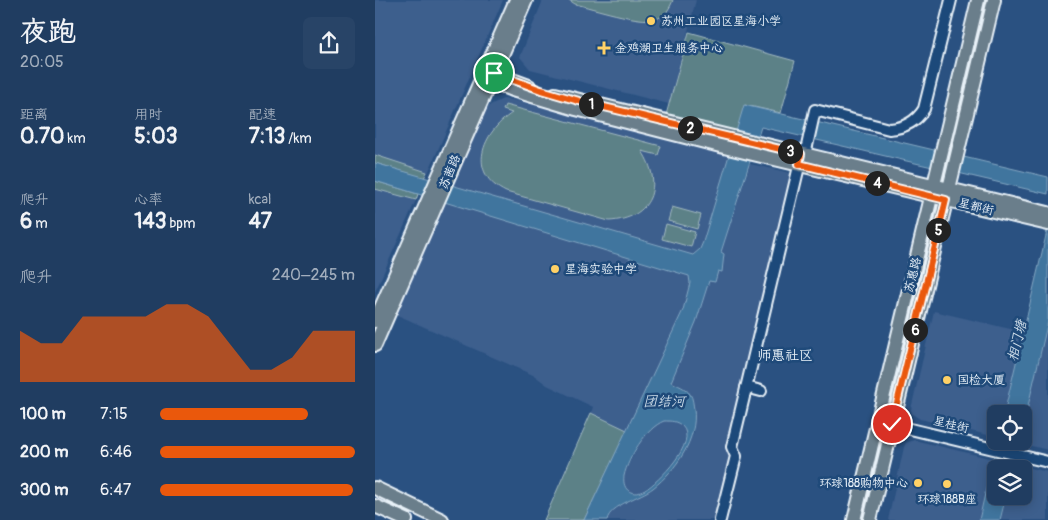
<!DOCTYPE html>
<html lang="zh">
<head>
<meta charset="utf-8">
<style>
	body { margin:0; font-family:Pangolin,"LXGW WenKai TC",sans-serif; background:#284467; color:#f1f3f6; height:100vh; display:flex; flex-direction:column; font-size:19px; white-space:nowrap }
	* { box-sizing:border-box; margin:0 }
	p { font-size:16px; color:#a2aebd }
	.icon { flex:none; width:28px; height:28px; fill:none; stroke:currentColor; stroke-width:2; stroke-linecap:round; stroke-linejoin:round }
	.map { position:relative; flex:1; overflow:hidden }
	.sheet { display:flex; flex-direction:column; background:#203d61; width:375px }
	.sheet>* { flex:none }
	.buttons { position:absolute; left:612px; top:405px; display:grid; gap:10px }
	.buttons a { display:grid; place-items:center; width:45px; height:45px; border-radius:8px; background:#203d61; box-shadow:0 2px 12px #0003,0 0 0 1px #3d5676; font-size:25px }
	.pin { position:absolute; display:grid; place-items:center; width:42px; height:42px; color:#fff; margin:-21px; border:2px solid #fff; border-radius:50%; box-shadow:0 1px 5px #0007 }
	.km { position:absolute; width:25px; height:25px; margin:-12px; border-radius:50%; background:#222; color:#fff; font-size:14px; line-height:25px; text-align:center }
	.round { display:grid; place-items:center; flex:none; width:52px; height:52px; border-radius:8px; background:#284467 }
	.overview { display:flex; align-items:center; justify-content:space-between; height:85px; padding:0 20px }
	h1 { font-size:28px; font-weight:700; line-height:38px }
	.metrics { display:grid; grid-template-columns:repeat(3,1fr); gap:8px; height:85px; padding:5px 20px }
	.metrics div { display:grid; align-content:center }
	.metrics b { font-size:21px; font-weight:700 }
	.metrics small { font-size:14px; font-weight:400 }
	.metrics p { font-size:14px }
	.chart { height:140px; padding:10px 20px }
	.chart p { display:flex; justify-content:space-between }
	.chart svg { width:100%; height:90px; margin-top:5px; fill:#ea580c; opacity:.7 }
	ul { padding:0 20px; list-style:none; font-size:16px }
	li { display:grid; grid-template-columns:80px 60px 1fr; align-items:center; height:38px }
	li i { height:12px; border-radius:6px; background:#ea580c }
	main { display:flex; flex:1; min-height:0 }
	.map>svg:first-child { display:block }
</style>
</head>
<body>
<main>
<section class="sheet">
<div class="overview"><div><h1>夜跑</h1><p>20:05</p></div><a class="round"><svg class="icon" aria-label="share" viewBox="0 0 24 24"><path d="M12 15V3M7 8l5-5 5 5M5 13v7h14v-7"/></svg></a></div>
<div class="metrics">
<div><p>距离</p><b>0.70<small> km</small></b></div>
<div><p>用时</p><b>5:03</b></div>
<div><p>配速</p><b>7:13<small> /km</small></b></div>
</div>
<div class="metrics">
<div><p>爬升</p><b>6<small> m</small></b></div>
<div><p>心率</p><b>143<small> bpm</small></b></div>
<div><p>kcal</p><b>47</b></div>
</div>
<div class="chart"><p><span>爬升</span>240–245 m</p>
<svg viewBox="0 0 160 44" preserveAspectRatio="none"><path d="M0 44V19L10 25L20 25L30 12L40 12L50 12L60 12L70 6L80 6L90 12L100 25L110 38L120 38L130 32L140 19L150 19L160 19V44z"/></svg>
</div>
<ul>
<li><b>100 m</b>7:15<i style="width:76%"></i></li>
<li><b>200 m</b>6:46<i style="width:100%"></i></li>
<li><b>300 m</b>6:47<i style="width:99%"></i></li>
</ul>
</section>
<div class="map">
<svg width="673" height="520" viewBox="0 0 673 520">
	<rect width="100%" height="100%" fill="#2a5181"/>
	<filter id="ink" filterUnits="userSpaceOnUse"><feTurbulence type="fractalNoise" baseFrequency=".02" numOctaves="2"/><feDisplacementMap in="SourceGraphic" scale="10" xChannelSelector="R" yChannelSelector="G"/><feConvolveMatrix kernelMatrix="1 2 1 2 8 2 1 2 1" color-interpolation-filters="sRGB"/></filter>
	<g filter="url(#ink)">
		<!-- built -->
		<path fill="#3c5e8d" d="M 0,0 L 128,0 L 53,173 L 0,155 Z
			M 168,0 L 321,0 L 294,104 L 155,69 L 145,57 Z
			M 128,99 L 138,100 L 356,154 L 308,310 L 252,430 L 216,413 L 218,407 L 172,385 L 160,376 L 20,314 L 108,114 L 115,105 Z
			M 375,164 L 416,173 L 350,450 L 358,460 L 344,520 L 232,520 L 233,515 L 239,509 L 276,489 L 307,455 L 319,432 L 318,401 L 315,394 L 296,382 L 321,322 L 334,280 L 343,271 L 346,272 L 346,252 Z
			M 0,189 L 41,200 L 0,292 Z
			M 559,311 L 648,332 L 629,414 L 621,414 L 621,437 L 545,419 L 537,414 L 536,409 Z
			M 673,321 L 673,450 L 644,443 L 644,441 L 649,441 L 649,423 Z
			M 289,421 L 295,421 L 303,423 L 310,430 L 311,435 L 308,447 L 301,460 L 284,479 L 266,492 L 260,494 L 255,492 L 251,489 L 249,484 L 249,476 L 252,467 L 269,435 L 282,424 Z
			M 539,440 L 618,459 L 604,520 L 513,520 L 529,447 L 531,443 Z
			M 639,464 L 673,472 L 673,520 L 625,520 L 631,496 L 649,496 L 649,469 L 638,469 Z"/>
		<!-- green -->
		<path fill="#5c8187" stroke="#a2b9c0" d="M 194,0 L 298,0 C 295,8 290,17 280,19 C 264,23 218,8 200,4 Z
			M 314,32 L 420,61 L 406,113 L 370,105 L 362,133 L 291,115 Z
			M 130,105 L 286,146 L 283,155 L 267,151 C 289,185 277,219 234,221 L 131,192 C 91,173 107,133 137,113 L 128,110 Z
			M 0,155 L 52,172 L 49,178 L 0,163 Z
			M 0,181 L 43,194 L 41,200 L 0,189 Z
			M 297,207 L 326,215 L 322,229 L 293,221 Z
			M 291,224 L 320,232 L 316,247 L 287,239 Z
			M 216,413 L 252,430 L 209,520 L 169,520 Z"/>
		<!-- water -->
		<path fill="#41759e" stroke="#84a7c2" fill-rule="evenodd" d="M 369,105 L 673,177 L 673,194 L 386,127 L 346,252 L 349,254 L 347,272 L 343,271 L 340,282 L 334,281 L 321,322 L 296,382 C 302,385 311,388 315,394 C 318,398 318,404 319,409 C 323,439 301,470 278,488 C 266,497 235,505 232,520 L 209,520 L 308,310 L 315,283 L 314,276 L 0,181 L 0,163 L 318,255 L 325,249 L 328,242 ZM 289,421 C 296,421 302,421 307,426 C 324,442 283,482 270,490 C 258,497 247,491 249,476 C 253,458 271,428 289,421 Z
			M 673,227 L 673,321 L 649,423 L 649,414 L 629,414 Z
			M 622,441 L 644,441 L 638,469 L 621,469 L 621,496 L 631,496 L 625,520 L 604,520 Z"/>
		<g fill="none" stroke-linecap="round" stroke-linejoin="round">
			<!-- minor casing -->
			<g stroke="#e8f1f8" stroke-width="14">
				<path id="minor" d="M 430,155 L 440,110 L 514,129 C 529,128 541,122 549,109 L 576,0
					M 371,387 L 386,391
					M 502,421 L 673,462
					M 345,520 L 361,456 L 357,447 L 426,158"/>
			</g>
			<!-- major casing -->
			<g stroke="#e8f1f8" stroke-width="16">
				<path id="major" d="M 109,73 L 115,81 L 137,90 L 201,109 L 353,148 L 673,224
					M 109,73 L 119,73 L 154,86
					M 180,94 L 673,213
					M 0,321 L 141,0
					M 0,345 L 151,0
					M 0,488 L 67,520
					M 0,506 L 31,520
					M 479,520 L 603,0
					M 495,520 L 619,0"/>
			</g>
			<!-- minor -->
			<use href="#minor" stroke="#1f4a7a" stroke-width="10"/>
			<!-- major -->
			<use href="#major" stroke="#6b7e8b" stroke-width="12"/>
		</g>
	</g>
	<g fill="none" stroke-linecap="round" stroke-linejoin="round" filter="url(#ink)">
		<!-- route casing -->
		<g stroke="#fff" stroke-width="10">
			<path id="route" d="M 119,73 L 166,90 L 204,101 L 426,154 L 424,164 L 571,200 L 517,424"/>
		</g>
		<!-- route -->
		<use href="#route" stroke="#ea580c" stroke-width="6"/>
	</g>
	<!-- markers -->
	<g fill="#ffd166" stroke="#1f4a7a" stroke-width="2">
		<circle cx="276" cy="21" r="5"/>
		<path d="M226.5 40.5h5v5h5v5h-5v5h-5v-5h-5v-5h5z"/>
		<circle cx="180" cy="269" r="5"/>
		<circle cx="572" cy="380" r="5"/>
		<circle cx="543" cy="483" r="5"/>
		<circle cx="572" cy="484" r="5"/>
	</g>
	<g text-anchor="middle" dominant-baseline="central" stroke-width="5" stroke-linejoin="round" paint-order="stroke">
		<!-- poi labels -->
		<g font-size="12" fill="#e8f1f8" stroke="#1f4a7a" text-anchor="start">
			<text x="286" y="21">苏州工业园区星海小学</text>
			<text x="240" y="48">金鸡湖卫生服务中心</text>
			<text x="190" y="269">星海实验中学</text>
			<text x="582" y="380">国检大厦</text>
			<text x="533" y="483" text-anchor="end">环球188购物中心</text>
			<text x="572" y="499" text-anchor="middle">环球188B座</text>
		</g>
		<!-- street labels -->
		<g font-size="12" fill="#e8f1f8" stroke="#1f4a7a">
			<text transform="translate(75 172) rotate(-67)">苏茜路</text>
			<text transform="translate(601 207) rotate(14)">星都街</text>
			<text transform="translate(538 275) rotate(-76)">苏惠路</text>
			<text transform="translate(576 425) rotate(13)">星桂街</text>
		</g>
		<!-- water labels -->
		<g font-size="14" font-style="italic" fill="#cfdeea" stroke="#1f4a7a">
			<text transform="translate(642 341) rotate(-76)">相门塘</text>
			<text x="289" y="401">团结河</text>
		</g>
		<!-- neighbourhood labels -->
		<g font-size="14" fill="#e8f1f8" stroke="#1f4a7a">
			<text x="410" y="355">师惠社区</text>
		</g>
	</g>
</svg>
<div class="buttons">
<a><svg class="icon" aria-label="locate" viewBox="0 0 24 24"><circle cx="12" cy="12" r="6"/><path d="M12 2v4M12 18v4M2 12h4M18 12h4"/></svg></a>
<a><svg class="icon" aria-label="layers" viewBox="0 0 24 24"><path d="M12 4l9 5-9 5-9-5zM3 14l9 5 9-5"/></svg></a>
</div>
<div class="pin" style="left:119px;top:73px;background:#1e9e55"><svg class="icon" aria-label="arrive" viewBox="0 0 24 24"><path d="M6 21V4h12l-3 4 3 4H6"/></svg></div>
<div class="pin" style="left:517px;top:424px;background:#d93025"><svg class="icon" aria-label="check" viewBox="0 0 24 24"><path d="M5 12l5 5 9-10"/></svg></div>
<b class="km" style="left:216px;top:104px">1</b>
<b class="km" style="left:315px;top:128px">2</b>
<b class="km" style="left:415px;top:151px">3</b>
<b class="km" style="left:502px;top:183px">4</b>
<b class="km" style="left:563px;top:230px">5</b>
<b class="km" style="left:540px;top:330px">6</b>
</div>
</main>
</body>
</html>
